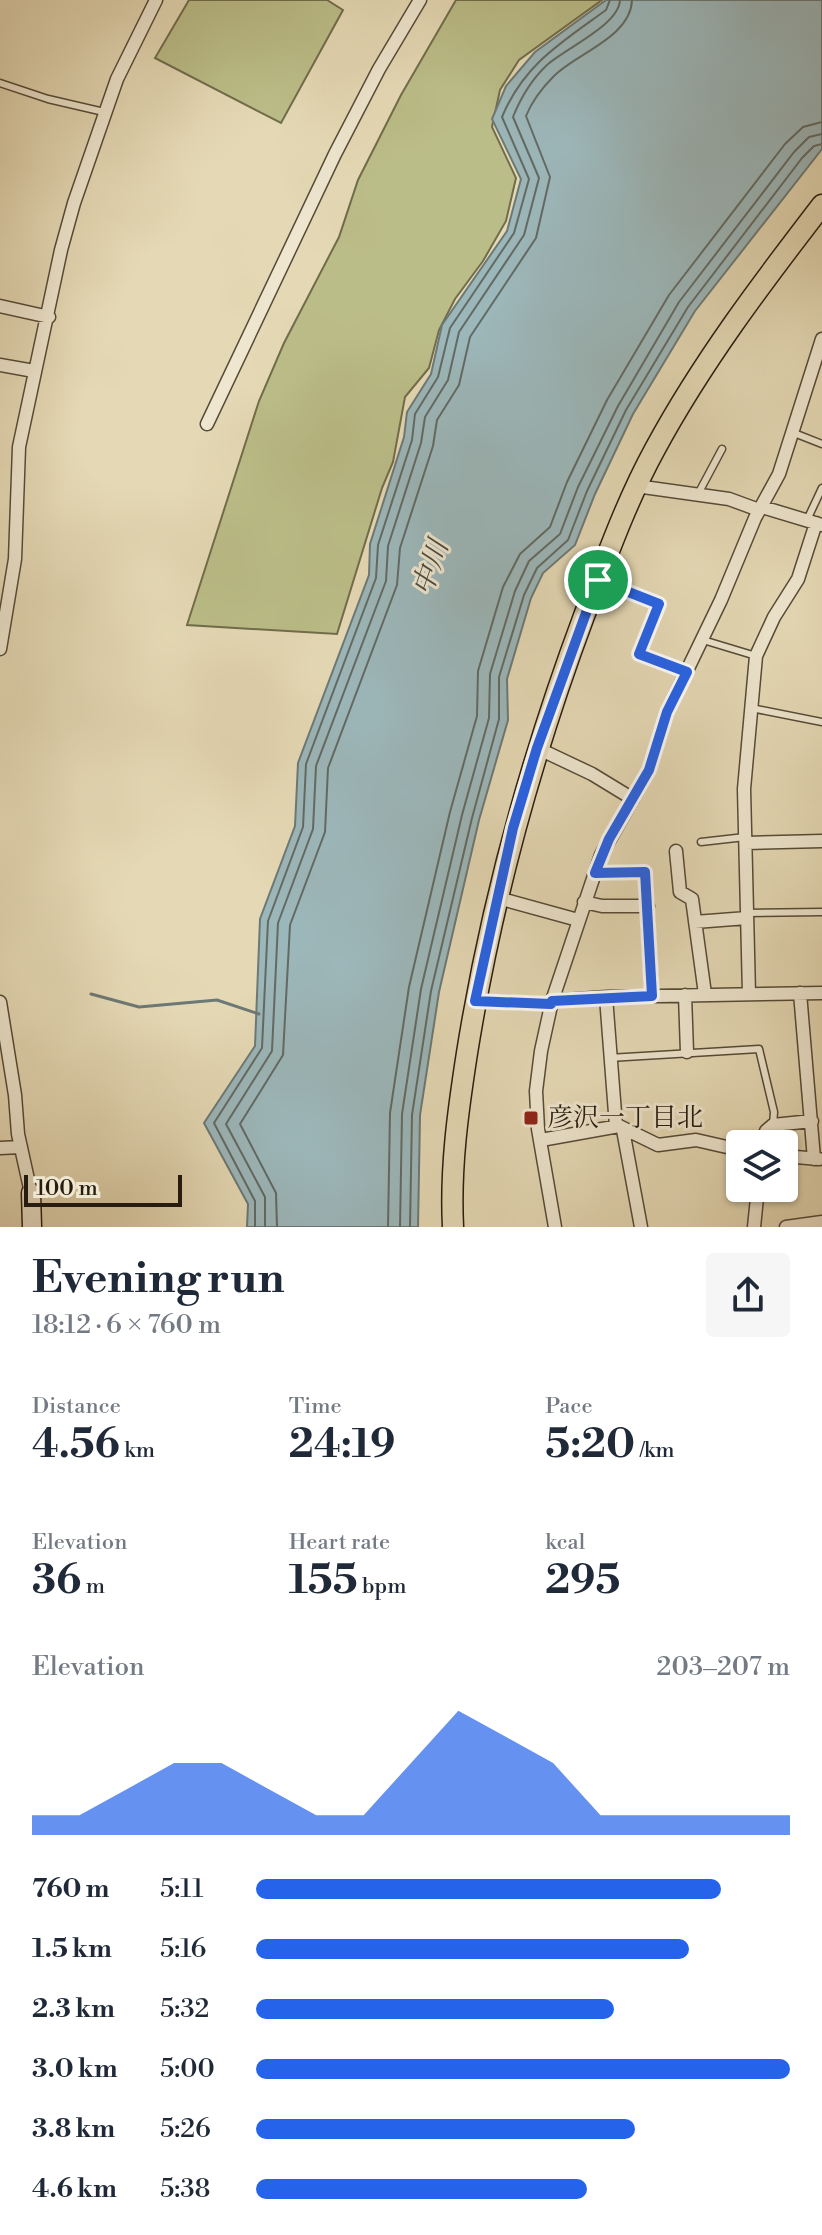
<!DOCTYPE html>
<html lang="en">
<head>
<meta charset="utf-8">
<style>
	body { margin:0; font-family:"Libre Bodoni","Noto Serif JP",serif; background:#f6f6f7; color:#1f2937; height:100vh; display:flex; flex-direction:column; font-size:30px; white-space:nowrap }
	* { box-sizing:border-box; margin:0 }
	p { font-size:26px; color:#747a83 }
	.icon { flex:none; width:44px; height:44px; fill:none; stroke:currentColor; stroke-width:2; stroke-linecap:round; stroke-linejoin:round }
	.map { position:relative; height:1227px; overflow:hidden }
	.side { display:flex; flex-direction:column; background:#fff; flex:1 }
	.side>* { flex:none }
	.buttons { position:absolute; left:726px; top:1130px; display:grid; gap:16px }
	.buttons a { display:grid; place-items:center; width:72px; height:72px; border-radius:8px; background:#fff; box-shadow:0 2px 6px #0004; font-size:40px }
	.scale { position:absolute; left:24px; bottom:20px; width:158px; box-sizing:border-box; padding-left:8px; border:4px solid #271c0f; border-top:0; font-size:22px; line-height:28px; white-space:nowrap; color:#271c0f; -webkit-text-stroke:6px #eee6cf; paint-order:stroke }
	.pin { position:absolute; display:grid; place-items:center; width:68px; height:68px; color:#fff; margin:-34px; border:4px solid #fff; border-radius:50%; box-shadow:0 2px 8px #0007 }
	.round { display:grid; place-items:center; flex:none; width:84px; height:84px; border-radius:8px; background:#f6f6f7 }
	.summary { display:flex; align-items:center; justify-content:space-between; height:136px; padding:0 32px }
	h1 { font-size:44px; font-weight:700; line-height:60px }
	.stats { display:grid; grid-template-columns:repeat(3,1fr); gap:12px; height:136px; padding:8px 32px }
	.stats div { display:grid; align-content:center }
	.stats b { font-size:40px; font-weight:700 }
	.stats small { font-size:22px; font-weight:400 }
	.stats p { font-size:22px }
	.chart { height:224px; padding:16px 32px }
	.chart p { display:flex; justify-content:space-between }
	.chart svg { width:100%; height:144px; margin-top:8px; fill:#2563eb; opacity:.7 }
	ul { padding:0 32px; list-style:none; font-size:26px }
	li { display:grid; grid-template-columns:128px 96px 1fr; align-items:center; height:60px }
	li i { height:20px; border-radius:10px; background:#2563eb }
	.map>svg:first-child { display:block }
</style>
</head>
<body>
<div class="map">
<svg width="822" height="1227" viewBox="0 0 822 1227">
	<rect width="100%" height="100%" fill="#e5d9b5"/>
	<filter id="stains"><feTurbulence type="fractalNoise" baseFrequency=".0025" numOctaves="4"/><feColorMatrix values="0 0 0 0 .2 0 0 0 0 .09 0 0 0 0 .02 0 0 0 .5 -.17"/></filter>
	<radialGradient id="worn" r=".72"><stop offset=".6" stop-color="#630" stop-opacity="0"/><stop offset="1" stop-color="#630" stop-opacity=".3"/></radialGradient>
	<!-- green -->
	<path fill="#bbbd88" stroke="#716c4c" stroke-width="2" d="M 189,0 L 327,0 L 343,10 L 281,123 L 155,58 Z
		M 456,0 L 602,0 L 519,60 L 500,90 L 492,127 L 516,178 L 506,221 L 483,261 L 455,299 L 439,330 L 429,368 L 405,397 L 393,462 L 382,488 L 337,634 L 187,625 L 259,401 L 284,343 L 339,237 L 358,180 L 401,95 Z"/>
	<!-- water -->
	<path fill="#9cb7ba" stroke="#6d7976" stroke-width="2" d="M 606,0 L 822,0 L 822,149 L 695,311 L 633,414 L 595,494 L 575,545 L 543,573 L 531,598 L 507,679 L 508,720 L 479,820 L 439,992 L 420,1115 L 418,1227 L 247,1227 L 248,1204 L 204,1123 L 255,1046 L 260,919 L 295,826 L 298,763 L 369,575 L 370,544 L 404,437 L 407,412 L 431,374 L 442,325 L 507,231 L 521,179 L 492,119 L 506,86 L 535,52 Z"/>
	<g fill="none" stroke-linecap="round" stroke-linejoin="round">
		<!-- shore -->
		<path stroke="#626a64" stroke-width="2" d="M 255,1227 L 255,1201 L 214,1123 L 262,1048 L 268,921 L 303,827 L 306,764 L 376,578 L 378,545 L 412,440 L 415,414 L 438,377 L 450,328 L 514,233 L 529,179 L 502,117 C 524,64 562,42 606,10 L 610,0
			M 265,1227 L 265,1197 L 226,1124 L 272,1051 L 278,923 L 313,829 L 316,766 L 386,581 L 388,546 L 421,443 L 425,417 L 448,380 L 459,332 L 524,235 L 539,178 L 513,117 C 521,97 531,80 547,65 C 566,48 619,25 620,0
			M 277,1227 L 276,1193 L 240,1124 L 283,1055 L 290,925 L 325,832 L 328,768 L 397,585 L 400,548 L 433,446 L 437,420 L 459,385 L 470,337 L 536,238 L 550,177 L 526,116 C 532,101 542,88 554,76 C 577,53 631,37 632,0
			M 388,1227 L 390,1113 L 409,987 L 450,812 L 477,716 L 478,671 L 503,587 L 520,554 L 550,527 L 567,482 L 607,400 L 669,295 L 785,144 L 803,127 L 822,122
			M 400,1227 L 402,1114 L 421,989 L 462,815 L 489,718 L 490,674 L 515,591 L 529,561 L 560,534 L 578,487 L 618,406 L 679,302 L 794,152 L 809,137 L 822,134
			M 410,1227 L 412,1115 L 431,991 L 472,818 L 499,719 L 499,677 L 524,595 L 537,568 L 568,540 L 587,491 L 626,410 L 688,307 L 802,158 L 814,146 L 822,144"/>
		<!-- stream -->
		<path stroke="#6d7976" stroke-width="3" d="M 91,994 L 139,1007 L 217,1000 L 259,1014"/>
		<!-- lane casing -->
		<g stroke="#564b38" stroke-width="9">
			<path id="lane" d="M 0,83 L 48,99 L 104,112
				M 794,433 L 822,444
				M 698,494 L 722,449
				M 807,520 L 822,488
				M 703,640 L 756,656
				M 751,708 L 822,722
				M 701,842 L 745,837
				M 746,913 L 822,912
				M 609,1058 L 759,1049 L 774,1112 L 773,1125"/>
		</g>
		<!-- street casing -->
		<g stroke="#564b38" stroke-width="15">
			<path id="street" d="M 0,306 L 49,317
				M 0,365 L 34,371
				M 207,424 L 335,154 L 379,69 L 420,0
				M 636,486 L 729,499 L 759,510
				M 762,507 L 822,525
				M 598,580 L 659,604 L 639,654 L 687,672
				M 0,649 L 15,559 L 19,447 L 61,250 L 74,203 L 117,79 L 156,0
				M 537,748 L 592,774 L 633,799
				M 746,843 L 822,841
				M 676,851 L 680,892 L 692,899 L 705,994
				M 595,873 L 645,872 L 652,996
				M 498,898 L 578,920
				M 584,902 L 602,906 L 648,906
				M 695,922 L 747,918
				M 800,993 L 814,1159
				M 749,994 L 744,789 L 756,656 L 774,617 L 798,579 L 816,523
				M 685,995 L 687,1052
				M 606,997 L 616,1126
				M 475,1001 L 551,1004
				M 552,1001 L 606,997 L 822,993
				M 0,1002 L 15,1095 L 18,1134 L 31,1193
				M 623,1130 L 641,1227
				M 541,1140 L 619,1126 L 658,1145 L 696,1140 L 740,1150
				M 764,1144 L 766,1131 L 773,1125 L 812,1121
				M 0,1148 L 21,1147
				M 784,1156 L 819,1159
				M 555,1227 L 538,1129 L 536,1091 L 541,1051 L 552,1001 L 601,855 L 649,770 L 667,712 L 721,600 L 755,518 L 779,474 L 822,339
				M 754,1227 L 758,1188
				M 786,1227 L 822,1222"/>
		</g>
		<!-- secondary casing -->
		<g stroke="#271c0f" stroke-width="21">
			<path id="secondary" d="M 31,1193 L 32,1227"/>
		</g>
		<!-- primary casing -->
		<g stroke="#271c0f" stroke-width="23">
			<path id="primary" d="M 453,1227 C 450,1168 458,1111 467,1053 C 491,903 531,758 584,616 C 606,559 626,502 655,449 C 702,362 762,283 822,205"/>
		</g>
		<!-- lane -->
		<use href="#lane" stroke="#eee6cf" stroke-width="6"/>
		<!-- street -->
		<use href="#street" stroke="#eee6cf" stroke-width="12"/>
		<!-- secondary -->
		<use href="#secondary" stroke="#eee6cf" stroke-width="18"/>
		<!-- primary -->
		<use href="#primary" stroke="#e5d9b5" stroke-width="20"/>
	</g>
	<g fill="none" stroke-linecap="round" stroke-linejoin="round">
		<!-- route casing -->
		<g stroke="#fff" stroke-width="16">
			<path id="route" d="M 598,580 L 659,604 L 639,654 L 687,672 L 667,712 L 649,770 L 609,839 L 595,873 L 645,872 L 652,996 L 552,1001 L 551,1004 L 475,1001 L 513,828 L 537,748 Z"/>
		</g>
		<!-- route -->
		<use href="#route" stroke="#2563eb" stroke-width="10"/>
	</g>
	<!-- markers -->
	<rect fill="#8f2418" stroke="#eee6cf" stroke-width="3" x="523" y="1110" width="16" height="16" rx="4"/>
	<g text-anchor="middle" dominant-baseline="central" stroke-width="6" stroke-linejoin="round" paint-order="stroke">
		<!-- poi labels -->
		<g font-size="26" fill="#271c0f" stroke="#eee6cf" text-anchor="start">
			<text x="547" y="1118">彦沢一丁目北</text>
		</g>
		<!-- water labels -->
		<g font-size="28" font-style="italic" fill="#4a4a42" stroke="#eee6cf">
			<text transform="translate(431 568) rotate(-71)">中川</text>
		</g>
	</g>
	<rect width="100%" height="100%" filter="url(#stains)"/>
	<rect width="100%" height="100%" fill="url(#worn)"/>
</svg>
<div class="buttons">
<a><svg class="icon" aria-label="layers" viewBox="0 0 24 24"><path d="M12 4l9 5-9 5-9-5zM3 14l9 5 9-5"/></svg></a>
</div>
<div class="scale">100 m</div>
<div class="pin" style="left:598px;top:580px;background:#1e9e55"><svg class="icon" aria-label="arrive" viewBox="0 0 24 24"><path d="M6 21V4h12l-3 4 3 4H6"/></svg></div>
</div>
<section class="side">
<div class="summary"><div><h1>Evening run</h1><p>18:12 · 6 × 760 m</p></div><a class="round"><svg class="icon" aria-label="share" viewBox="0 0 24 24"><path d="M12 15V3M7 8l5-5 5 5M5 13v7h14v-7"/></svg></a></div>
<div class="stats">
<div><p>Distance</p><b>4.56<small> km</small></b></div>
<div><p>Time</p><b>24:19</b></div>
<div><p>Pace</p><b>5:20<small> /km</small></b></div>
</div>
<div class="stats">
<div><p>Elevation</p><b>36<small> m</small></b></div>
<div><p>Heart rate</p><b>155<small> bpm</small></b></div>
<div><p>kcal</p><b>295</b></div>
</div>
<div class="chart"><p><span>Elevation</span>203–207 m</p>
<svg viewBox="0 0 160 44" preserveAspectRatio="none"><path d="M0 44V38L10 38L20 30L30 22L40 22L50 30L60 38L70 38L80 22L90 6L100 14L110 22L120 38L130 38L140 38L150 38L160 38V44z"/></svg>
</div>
<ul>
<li><b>760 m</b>5:11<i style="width:87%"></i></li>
<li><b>1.5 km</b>5:16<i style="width:81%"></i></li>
<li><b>2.3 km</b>5:32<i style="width:67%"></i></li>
<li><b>3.0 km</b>5:00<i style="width:100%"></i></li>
<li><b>3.8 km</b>5:26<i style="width:71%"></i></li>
<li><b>4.6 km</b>5:38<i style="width:62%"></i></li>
</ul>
</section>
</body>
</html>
